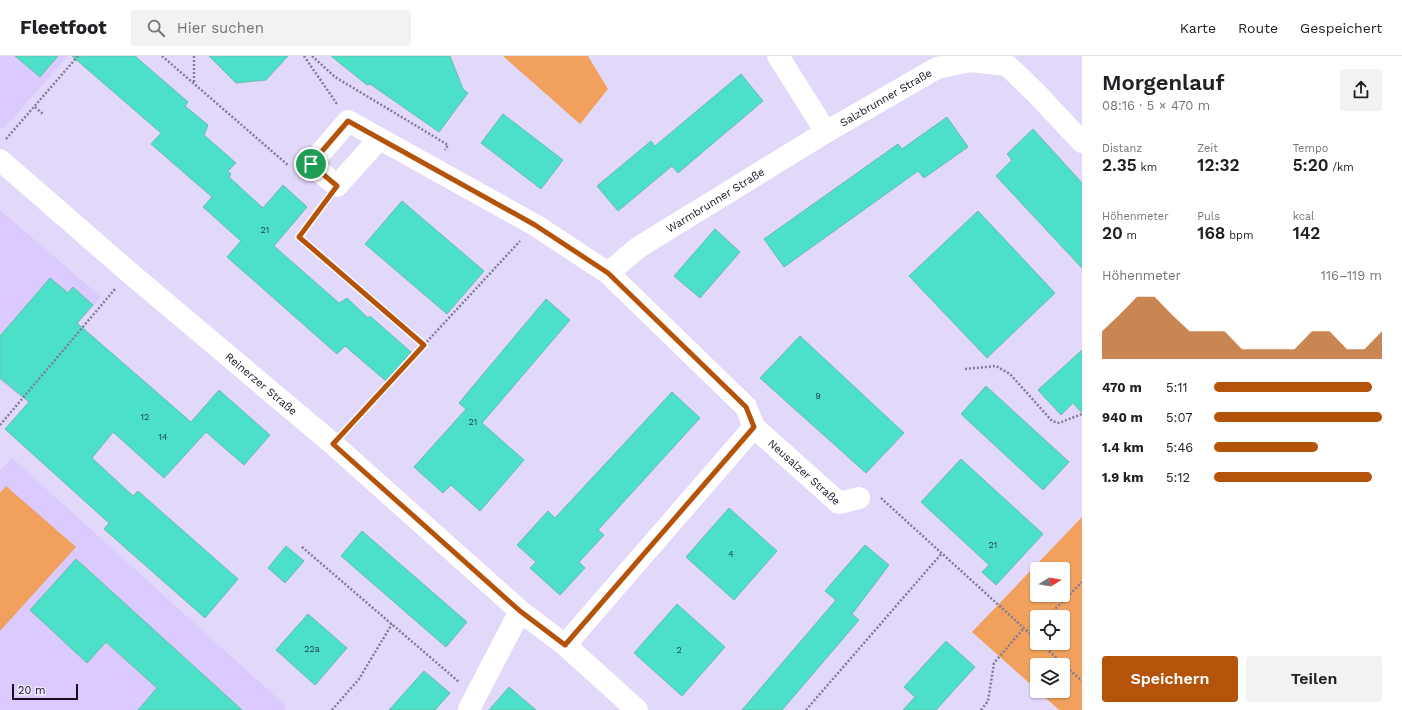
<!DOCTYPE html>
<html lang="de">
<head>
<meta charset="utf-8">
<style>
	body { margin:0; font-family:"Work Sans",sans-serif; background:#f2f2f2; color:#202124; height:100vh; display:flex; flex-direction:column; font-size:15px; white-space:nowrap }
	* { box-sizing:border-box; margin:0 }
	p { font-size:13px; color:#757577 }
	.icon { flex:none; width:22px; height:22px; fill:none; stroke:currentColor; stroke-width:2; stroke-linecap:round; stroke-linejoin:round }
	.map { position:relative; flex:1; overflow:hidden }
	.details { display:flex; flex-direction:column; background:#fff; width:320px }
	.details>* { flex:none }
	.needle { width:26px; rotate:79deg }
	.fabs { position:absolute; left:1030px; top:506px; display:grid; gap:8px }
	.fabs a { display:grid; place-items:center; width:40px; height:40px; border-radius:4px; background:#fff; box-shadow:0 1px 3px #0004; font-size:20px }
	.scale { position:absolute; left:12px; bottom:10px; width:66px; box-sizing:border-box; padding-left:4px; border:2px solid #160f23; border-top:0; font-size:11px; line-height:14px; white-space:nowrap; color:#160f23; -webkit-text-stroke:3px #eee7fe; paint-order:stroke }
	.pin { position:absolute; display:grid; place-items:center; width:34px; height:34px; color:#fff; margin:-17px; border:2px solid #fff; border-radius:50%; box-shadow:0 1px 4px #0007 }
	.round { display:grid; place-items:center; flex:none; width:42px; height:42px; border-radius:4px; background:#f2f2f2 }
	.summary { display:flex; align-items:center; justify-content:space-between; height:68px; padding:0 20px }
	h1 { font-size:22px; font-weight:600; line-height:30px }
	.figures { display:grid; grid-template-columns:repeat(3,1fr); gap:6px; height:68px; padding:4px 20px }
	.figures div { display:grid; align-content:center }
	.figures b { font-size:17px; font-weight:600 }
	.figures small { font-size:11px; font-weight:400 }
	.figures p { font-size:11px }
	.chart { height:112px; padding:8px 20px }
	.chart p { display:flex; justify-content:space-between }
	.chart svg { width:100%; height:72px; margin-top:4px; fill:#b45309; opacity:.7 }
	.primary-button { display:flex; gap:8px; margin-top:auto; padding:8px 20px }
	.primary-button a { flex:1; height:46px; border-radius:4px; background:#b45309; color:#fff; font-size:16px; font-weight:600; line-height:46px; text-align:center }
	.primary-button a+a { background:#f2f2f2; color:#202124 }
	ul { padding:0 20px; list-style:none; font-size:13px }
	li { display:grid; grid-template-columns:64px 48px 1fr; align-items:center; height:30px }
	li i { height:10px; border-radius:5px; background:#b45309 }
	header { display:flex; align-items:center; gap:24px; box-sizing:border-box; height:56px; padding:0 20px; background:#fff; border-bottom:1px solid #e0e0e0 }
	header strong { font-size:19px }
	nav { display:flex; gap:22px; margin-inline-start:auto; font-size:14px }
	.search { width:280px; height:36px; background:#f2f2f2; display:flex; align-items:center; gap:10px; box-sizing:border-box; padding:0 14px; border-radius:4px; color:#757577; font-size:15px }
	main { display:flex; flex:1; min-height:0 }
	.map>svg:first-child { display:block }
</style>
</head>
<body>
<header>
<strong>Fleetfoot</strong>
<div class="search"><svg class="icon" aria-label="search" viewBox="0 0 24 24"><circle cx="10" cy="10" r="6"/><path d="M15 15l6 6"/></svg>Hier suchen</div>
<nav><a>Karte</a><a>Route</a><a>Gespeichert</a></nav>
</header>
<main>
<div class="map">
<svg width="1082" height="654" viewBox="0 0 1082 654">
	<rect width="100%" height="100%" fill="#e2d8fa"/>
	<!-- built -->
	<path fill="#dbcafe" d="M 0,0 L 68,0 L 3,73 L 0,71 Z
		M 0,154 L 101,241 L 17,339 L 0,325 Z
		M 12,402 L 287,651 L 284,654 L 0,654 L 0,415 Z"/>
	<!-- green -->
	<path fill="#f1a15d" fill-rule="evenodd" d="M 503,0 L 588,0 L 608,33 L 580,68 Z
		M 6,430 L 76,491 L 0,575 L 0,437 Z
		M 1082,461 L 1082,654 L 1059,654 L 1038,635 L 1063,635 L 1063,609 L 1037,609 L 1037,634 L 972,576 ZM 1037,513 L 1063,513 L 1063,539 L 1037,539 ZM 1037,561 L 1063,561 L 1063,587 L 1037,587 Z"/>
	<!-- building -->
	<path fill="#4be0c7" stroke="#6ebbab" d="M 15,0 L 58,0 L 40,21 Z
		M 72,0 L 135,0 L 188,46 L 185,50 L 208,69 L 204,79 L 236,107 L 228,115 L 231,118 L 229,121 L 263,152 L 283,129 L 307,151 L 274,190 L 339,247 L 347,242 L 368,262 L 370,260 L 411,296 L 386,325 L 345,290 L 337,298 L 227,201 L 241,185 L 203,151 L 212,141 L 151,88 L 161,77 Z
		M 209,0 L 288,0 L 266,24 L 236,27 Z
		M 331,0 L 450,0 L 463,33 L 468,37 L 439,76 L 370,28 L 367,29 Z
		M 741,18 L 763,45 L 678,117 L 672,110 L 618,155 L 597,130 L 651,85 L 655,90 Z
		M 503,58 L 563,104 L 541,133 L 481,87 Z
		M 947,61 L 968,91 L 924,122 L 918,115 L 784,211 L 764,183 L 898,88 L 902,93 Z
		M 1033,73 L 1082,127 L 1082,212 L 996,120 L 1012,104 L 1007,98 Z
		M 402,145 L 484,215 L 447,258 L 365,188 Z
		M 978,155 L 1055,237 L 987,302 L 909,220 Z
		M 715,173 L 740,196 L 700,242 L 674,220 Z
		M 50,222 L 68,237 L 73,231 L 93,249 L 77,267 L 191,366 L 219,334 L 270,379 L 244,409 L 206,376 L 164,422 L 113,376 L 92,402 L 133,440 L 138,435 L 238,523 L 205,562 L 104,473 L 109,467 L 5,373 L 29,346 L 0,322 L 0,280 Z
		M 546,243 L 570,264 L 482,367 L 524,404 L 480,455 L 451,429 L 443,437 L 414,411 L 466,353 L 459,347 Z
		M 800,280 L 904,377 L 866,417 L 760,322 Z
		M 1082,294 L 1082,357 L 1073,347 L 1061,359 L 1038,334 Z
		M 986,330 L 1069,406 L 1043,434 L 961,358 Z
		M 672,336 L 700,362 L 598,474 L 604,479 L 579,506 L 585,512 L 560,539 L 530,512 L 536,506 L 517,489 L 548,455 L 555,462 Z
		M 961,403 L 1043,478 L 996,529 L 982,516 L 989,509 L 921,446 Z
		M 729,452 L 777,495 L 734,544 L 686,501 Z
		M 362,475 L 467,566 L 446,591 L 341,500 Z
		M 865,489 L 889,509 L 852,558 L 859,564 L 782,654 L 742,654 L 836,544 L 825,535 Z
		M 286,490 L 304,505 L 285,527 L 268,512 Z
		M 76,503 L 242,654 L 138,654 L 157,632 L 106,586 L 87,607 L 30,554 Z
		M 677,548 L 725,591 L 682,640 L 634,597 Z
		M 308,558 L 347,592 L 315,629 L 276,594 Z
		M 946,585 L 975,611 L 936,654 L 903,654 L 915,641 L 904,631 Z
		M 424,615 L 450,637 L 435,654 L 389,654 Z
		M 509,631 L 536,654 L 489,654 Z"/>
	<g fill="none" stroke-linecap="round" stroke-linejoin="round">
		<!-- path -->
		<path stroke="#837a96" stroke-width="2.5" stroke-dasharray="2 2" stroke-linecap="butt" d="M 162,0 L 289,110
			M 194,0 L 194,28
			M 304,0 L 337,48
			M 312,0 L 335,21 L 448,89 L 445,94
			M 35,51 L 43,58
			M 6,83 L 78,0
			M 323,148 L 299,181 L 424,289
			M 965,313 L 996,310 L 1010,318 L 1052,365 L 1059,367 L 1082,358
			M 0,369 L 115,233
			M 348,371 L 520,185
			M 881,442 L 1037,584
			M 302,491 L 459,626
			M 1047,561 L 1082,526
			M 1030,578 L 1037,571
			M 1040,587 L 1082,625
			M 332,654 L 359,623 L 392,568
			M 806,654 L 942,497
			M 981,654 L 988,645 L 994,607 L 1024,572"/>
		<!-- minor -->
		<g stroke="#fff" stroke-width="22">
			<path d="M 778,0 L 826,76"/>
			<path d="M 379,83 L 337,130 L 311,108 L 348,65 L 535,169 L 608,217 L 746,351 L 754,371"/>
			<path id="s1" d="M 0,104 L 131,218 L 333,388 L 520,555 L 565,589 L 637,654"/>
			<path id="s2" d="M 608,217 L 639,191 L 826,76 L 937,12 L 970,5 L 1007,9 L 1036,37 L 1082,86"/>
			<path id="s3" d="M 565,589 L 754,371 L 839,447 L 859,442"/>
			<path d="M 469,653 L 520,555"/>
		</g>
	</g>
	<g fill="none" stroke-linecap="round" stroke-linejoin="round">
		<!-- route casing -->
		<g stroke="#fff" stroke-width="8">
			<path id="route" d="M 348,65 L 535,169 L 608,217 L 746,351 L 754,371 L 565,589 L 520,555 L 333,388 L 424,289 L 299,181 L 337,130 L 311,108 Z"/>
		</g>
		<!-- route -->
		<use href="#route" stroke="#b45309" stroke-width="5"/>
	</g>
	<g text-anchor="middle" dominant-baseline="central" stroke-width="3" stroke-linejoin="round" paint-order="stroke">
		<!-- number labels -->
		<g font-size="9" fill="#23434c">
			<text x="265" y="174">21</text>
			<text x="818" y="340">9</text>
			<text x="145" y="361">12</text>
			<text x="473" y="366">21</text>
			<text x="163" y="381">14</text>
			<text x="993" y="489">21</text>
			<text x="731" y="498">4</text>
			<text x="312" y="593">22a</text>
			<text x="679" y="594">2</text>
		</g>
		<!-- street labels -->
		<g font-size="11" fill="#160f23" stroke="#eee7fe">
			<text stroke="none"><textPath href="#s2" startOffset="329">Salzbrunner Straße</textPath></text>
			<text stroke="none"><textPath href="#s2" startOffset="130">Warmbrunner Straße</textPath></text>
			<text stroke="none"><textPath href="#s1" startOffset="344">Reinerzer Straße</textPath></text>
			<text stroke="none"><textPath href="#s3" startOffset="356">Neusalzer Straße</textPath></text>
		</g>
	</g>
</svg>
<div class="fabs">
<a><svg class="needle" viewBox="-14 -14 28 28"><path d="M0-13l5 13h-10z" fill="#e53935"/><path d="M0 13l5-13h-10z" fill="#757577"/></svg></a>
<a><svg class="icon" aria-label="locate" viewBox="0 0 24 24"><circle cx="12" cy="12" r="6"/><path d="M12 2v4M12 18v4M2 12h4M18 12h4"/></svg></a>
<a><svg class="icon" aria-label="layers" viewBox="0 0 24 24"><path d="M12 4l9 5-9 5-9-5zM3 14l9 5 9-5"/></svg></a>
</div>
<div class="scale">20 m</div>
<div class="pin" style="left:311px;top:108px;background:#1e9e55"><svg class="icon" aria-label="arrive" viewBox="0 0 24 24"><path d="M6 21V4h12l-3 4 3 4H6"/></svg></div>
</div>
<section class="details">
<div class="summary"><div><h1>Morgenlauf</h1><p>08:16 · 5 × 470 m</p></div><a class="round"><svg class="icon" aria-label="share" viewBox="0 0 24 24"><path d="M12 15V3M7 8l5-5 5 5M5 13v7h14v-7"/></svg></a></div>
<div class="figures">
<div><p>Distanz</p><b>2.35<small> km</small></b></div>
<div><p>Zeit</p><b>12:32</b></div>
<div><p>Tempo</p><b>5:20<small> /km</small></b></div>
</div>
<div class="figures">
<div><p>Höhenmeter</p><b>20<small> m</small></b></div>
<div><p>Puls</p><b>168<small> bpm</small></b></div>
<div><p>kcal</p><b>142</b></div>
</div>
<div class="chart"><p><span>Höhenmeter</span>116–119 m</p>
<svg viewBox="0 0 160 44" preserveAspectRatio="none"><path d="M0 44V27L10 17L20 6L30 6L40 17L50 27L60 27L70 27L80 38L90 38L100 38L110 38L120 27L130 27L140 38L150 38L160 27V44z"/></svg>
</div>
<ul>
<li><b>470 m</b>5:11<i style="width:94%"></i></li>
<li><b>940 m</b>5:07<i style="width:100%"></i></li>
<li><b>1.4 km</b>5:46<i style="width:62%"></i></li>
<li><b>1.9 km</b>5:12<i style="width:94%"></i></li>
</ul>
<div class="primary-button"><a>Speichern</a><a>Teilen</a></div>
</section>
</main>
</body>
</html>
